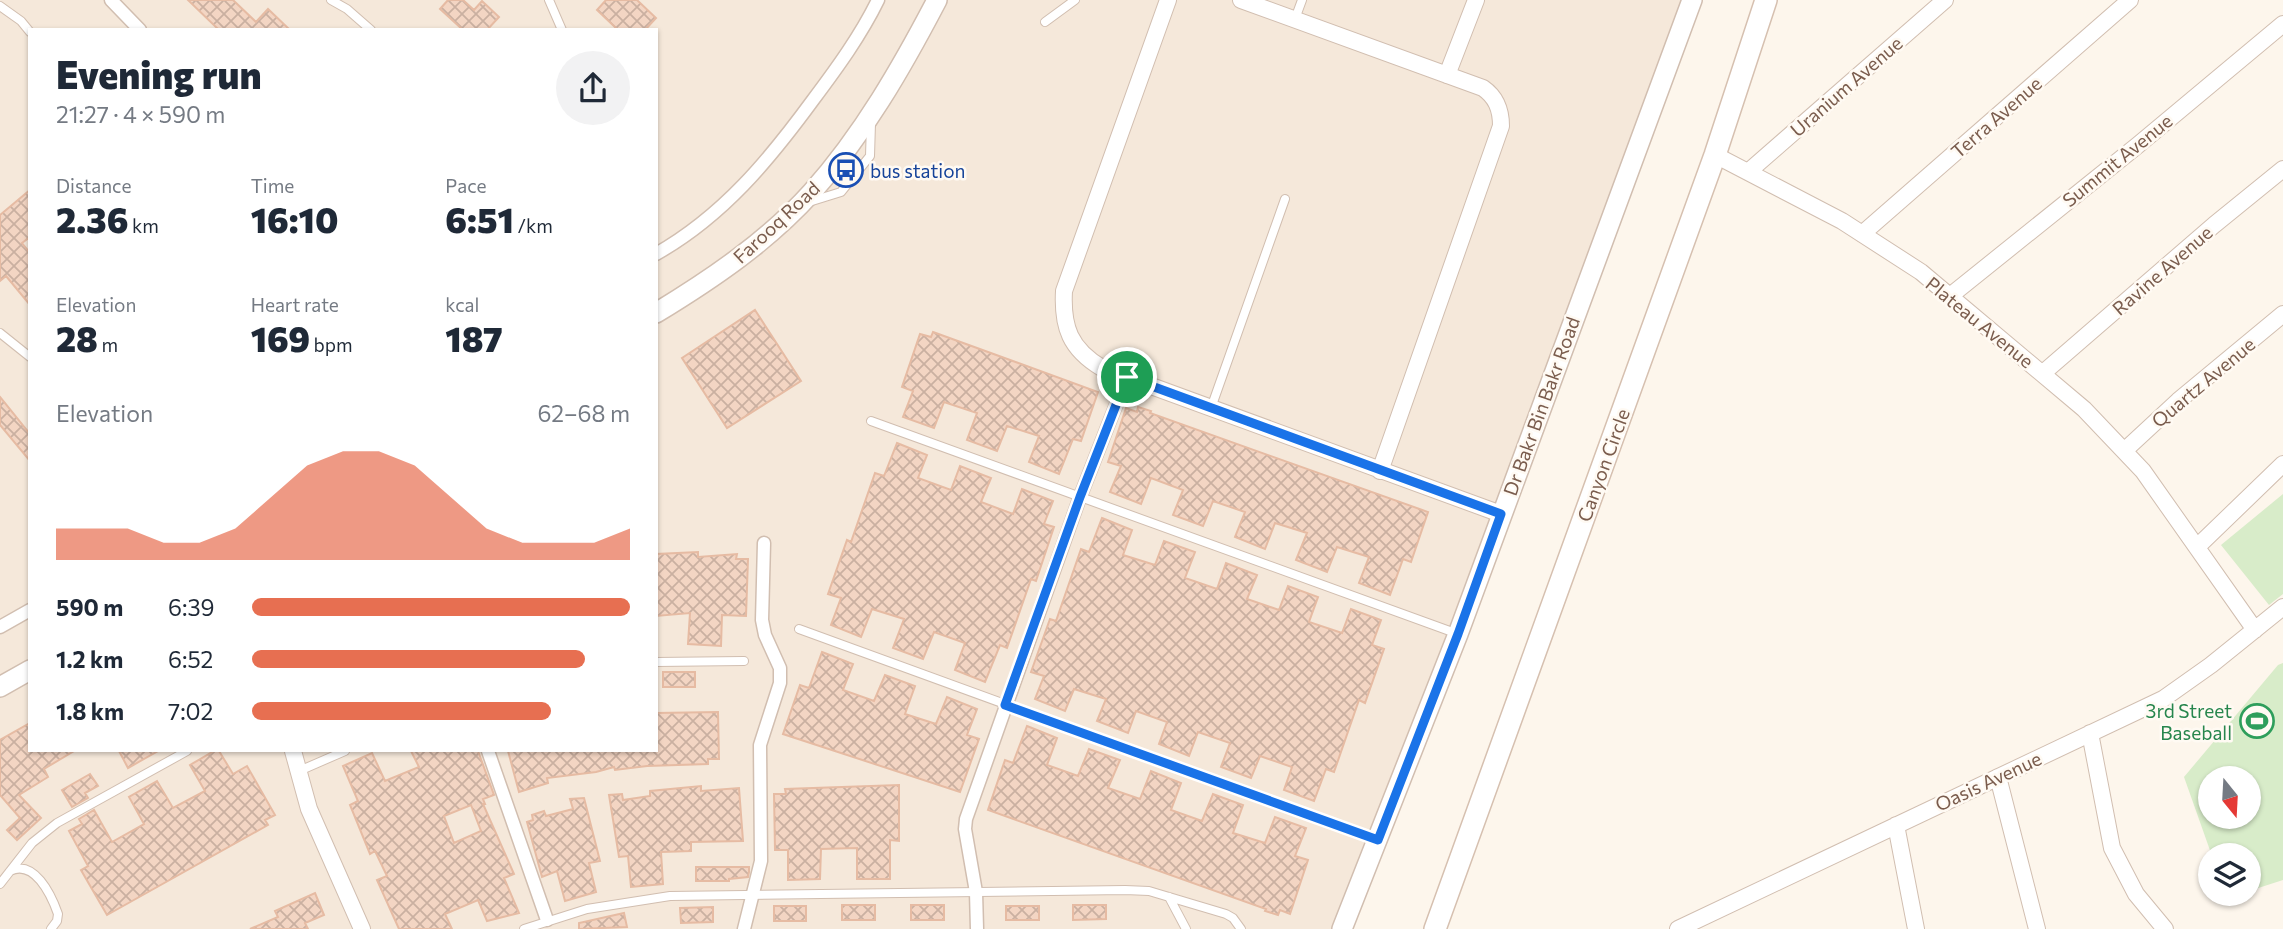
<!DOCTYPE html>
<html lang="en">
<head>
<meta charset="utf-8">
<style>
	body { margin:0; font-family:Commissioner,sans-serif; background:#f2f2f3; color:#1f2937; height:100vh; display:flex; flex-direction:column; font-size:26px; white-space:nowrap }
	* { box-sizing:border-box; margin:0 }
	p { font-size:23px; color:#747a83 }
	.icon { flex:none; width:38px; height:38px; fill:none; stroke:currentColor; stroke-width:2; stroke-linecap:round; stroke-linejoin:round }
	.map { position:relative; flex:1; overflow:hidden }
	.side { position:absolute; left:28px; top:28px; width:630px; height:724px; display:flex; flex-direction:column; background:#fff; border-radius:0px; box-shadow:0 2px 5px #0004 }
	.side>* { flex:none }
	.needle { width:46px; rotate:162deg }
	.controls { position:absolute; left:2198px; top:766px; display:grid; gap:14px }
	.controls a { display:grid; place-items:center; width:63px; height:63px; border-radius:50%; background:#fff; box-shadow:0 2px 5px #0004; font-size:35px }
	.pin { position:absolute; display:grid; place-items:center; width:60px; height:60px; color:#fff; margin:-30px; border:4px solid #fff; border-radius:50%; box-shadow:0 2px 7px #0007 }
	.round { display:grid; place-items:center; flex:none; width:74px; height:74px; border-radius:37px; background:#f2f2f3 }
	.overview { display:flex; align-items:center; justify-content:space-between; height:119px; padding:0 28px }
	h1 { font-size:38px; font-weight:800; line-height:52px }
	.figures { display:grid; grid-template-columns:repeat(3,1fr); gap:10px; height:119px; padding:7px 28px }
	.figures div { display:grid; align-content:center }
	.figures b { font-size:35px; font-weight:800 }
	.figures small { font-size:19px; font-weight:400 }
	.figures p { font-size:19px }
	.chart { height:196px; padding:14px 28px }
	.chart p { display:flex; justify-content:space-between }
	.chart svg { width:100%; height:126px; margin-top:7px; fill:#e76f51; opacity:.7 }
	ul { padding:0 28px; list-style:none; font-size:23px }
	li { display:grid; grid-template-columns:112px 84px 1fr; align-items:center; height:52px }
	li i { height:18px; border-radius:9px; background:#e76f51 }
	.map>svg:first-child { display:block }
</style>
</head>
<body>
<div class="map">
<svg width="2283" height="929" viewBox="0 0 2283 929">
	<defs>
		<pattern id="building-cross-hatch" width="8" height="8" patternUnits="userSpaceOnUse" patternTransform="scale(1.75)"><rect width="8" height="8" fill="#f3d5c3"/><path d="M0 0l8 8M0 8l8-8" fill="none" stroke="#cab0a1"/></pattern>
	</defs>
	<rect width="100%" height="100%" fill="#fdf6ec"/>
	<!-- residential -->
	<path fill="#f5e8da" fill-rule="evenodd" d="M 0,0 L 1688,0 L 1338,929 L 0,929 ZM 30,30 L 656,30 L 656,751 L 30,751 Z"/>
	<!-- green -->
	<path fill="#d8ecc9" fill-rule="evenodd" d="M 2283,494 L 2283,594 L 2269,605 L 2221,545 Z
		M 2283,663 L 2283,880 L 2249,891 L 2249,856 L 2212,856 L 2184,777 L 2278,665 ZM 2210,779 L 2249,779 L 2249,817 L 2210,817 Z"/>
	<!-- building -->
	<path fill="url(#building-cross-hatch)" stroke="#e6bba3" stroke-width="2" fill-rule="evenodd" d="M 188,0 L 233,0 L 256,22 L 268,9 L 290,30 L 219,30 Z
		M 448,0 L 463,0 L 474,10 L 482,1 L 499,17 L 487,30 L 463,30 L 440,9 Z
		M 606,0 L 637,0 L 656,18 L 645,30 L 618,30 L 597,10 Z
		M 30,190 L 30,237 L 22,243 L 30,253 L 30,305 L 6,276 L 0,281 L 0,215 Z
		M 755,310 L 801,381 L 727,428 L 682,358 Z
		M 933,332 L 1098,392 L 1081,441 L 1073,439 L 1059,474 L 1029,462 L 1039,436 L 1007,426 L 997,451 L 967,440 L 977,413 L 944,402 L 934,428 L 903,417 L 913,391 L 902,387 L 920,334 L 931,337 Z
		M 0,397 L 30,434 L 30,461 L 0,425 Z
		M 1138,407 L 1151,411 L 1150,413 L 1428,512 L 1411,562 L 1403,559 L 1390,595 L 1359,583 L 1369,557 L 1337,547 L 1327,572 L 1296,560 L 1307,533 L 1275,523 L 1265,549 L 1235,537 L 1245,512 L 1213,501 L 1203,526 L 1173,515 L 1183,490 L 1151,478 L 1141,504 L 1110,492 L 1121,466 L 1108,462 L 1126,408 L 1137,412 Z
		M 897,443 L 927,455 L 918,478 L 951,490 L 960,466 L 991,478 L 981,502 L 1013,514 L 1022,489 L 1053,501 L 1044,524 L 1054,527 L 1036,581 L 1031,579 L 1007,648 L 1000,645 L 985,682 L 955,670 L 965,643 L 934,632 L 923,659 L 893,648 L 904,619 L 872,609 L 861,637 L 831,625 L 841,598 L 828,594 L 847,540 L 851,542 L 875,473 L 884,476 Z
		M 1102,518 L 1132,530 L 1123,555 L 1155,565 L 1164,541 L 1195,552 L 1185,578 L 1217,589 L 1226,563 L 1257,575 L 1247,599 L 1279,610 L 1288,586 L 1318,597 L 1309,622 L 1342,633 L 1351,609 L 1381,620 L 1372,645 L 1384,649 L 1365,703 L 1359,700 L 1334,772 L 1326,769 L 1314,801 L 1284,790 L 1292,767 L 1260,756 L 1251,778 L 1221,767 L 1230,743 L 1198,732 L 1189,756 L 1159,744 L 1167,722 L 1136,711 L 1128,733 L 1097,721 L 1106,699 L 1074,689 L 1065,711 L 1035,699 L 1044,676 L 1031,672 L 1050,619 L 1056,621 L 1081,549 L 1089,552 Z
		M 698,552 L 698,557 L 737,554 L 736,559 L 748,559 L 746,616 L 722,615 L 721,646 L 688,644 L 690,613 L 656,616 L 656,554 Z
		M 822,652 L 853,664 L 843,690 L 874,701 L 885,675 L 915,686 L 905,714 L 936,724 L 947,697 L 977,709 L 967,735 L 979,739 L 960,792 L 783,734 L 800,685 L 809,688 Z
		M 663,672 L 695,672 L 695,687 L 663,687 Z
		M 718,712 L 719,759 L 708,759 L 708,764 L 647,766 L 615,770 L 614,767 L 596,772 L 547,778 L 548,783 L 519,792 L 508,751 L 657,751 L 656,713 Z
		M 30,723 L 30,751 L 74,751 L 44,769 L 48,777 L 19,795 L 41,818 L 17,840 L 7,830 L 20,818 L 0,795 L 0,740 Z
		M 1027,726 L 1057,738 L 1047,765 L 1078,776 L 1089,749 L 1120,760 L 1108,788 L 1140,799 L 1151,771 L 1181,783 L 1171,810 L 1202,821 L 1213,794 L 1243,805 L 1233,833 L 1265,843 L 1275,817 L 1306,828 L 1295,856 L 1308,860 L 1290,914 L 1280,910 L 1278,915 L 1265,911 L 1266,909 L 988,810 L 1005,760 L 1013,763 Z
		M 119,751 L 158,751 L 128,768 Z
		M 214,751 L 219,751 L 233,774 L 247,766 L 275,815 L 265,820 L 268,825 L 107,915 L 81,870 L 88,866 L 69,831 L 82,824 L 79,819 L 94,810 L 112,842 L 144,824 L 129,797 L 157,781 L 173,808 L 205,791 L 190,765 Z
		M 411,751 L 478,751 L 494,795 L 483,799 L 485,804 L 483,804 L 514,874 L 504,878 L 519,913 L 487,921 L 478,900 L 445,914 L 452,929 L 399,929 L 377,880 L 387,876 L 375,851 L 370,854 L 350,805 L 358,801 L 343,766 L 372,753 L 385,781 L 419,767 ZM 471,805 L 481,831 L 454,843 L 444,816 Z
		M 90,774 L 98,786 L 85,793 L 88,798 L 72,807 L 62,790 Z
		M 899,785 L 899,841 L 890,840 L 890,879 L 857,879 L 857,848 L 821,849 L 820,879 L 788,880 L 788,850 L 775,850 L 774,794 L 786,794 L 785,789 Z
		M 701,786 L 701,791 L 739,788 L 743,841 L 691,842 L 691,851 L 661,852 L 663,884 L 631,887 L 628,856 L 619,857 L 609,795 L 622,794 L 623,800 L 650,796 L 650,791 Z
		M 584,798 L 600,861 L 589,863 L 596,892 L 565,901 L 557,871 L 542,877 L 527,822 L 533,820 L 532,815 L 544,811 L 546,816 L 573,809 L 570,799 Z
		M 696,867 L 749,867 L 749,872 L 748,877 L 729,879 L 729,881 L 696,881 Z
		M 315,893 L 324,915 L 305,923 L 308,929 L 250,929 L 278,917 L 275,911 Z
		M 842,905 L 875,905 L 875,920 L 842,920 Z
		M 911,905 L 944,905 L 944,920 L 911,920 Z
		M 1073,905 L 1106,905 L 1106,919 L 1073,920 Z
		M 774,906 L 806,906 L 806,921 L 774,921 Z
		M 1006,906 L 1039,906 L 1039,920 L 1006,920 Z
		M 713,907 L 713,922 L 681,923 L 680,908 Z
		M 624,913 L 627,927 L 579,929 L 579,923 Z"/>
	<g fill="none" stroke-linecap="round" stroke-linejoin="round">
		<!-- service casing -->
		<g stroke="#d1beb0" stroke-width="10">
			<path id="service" d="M 331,0 L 347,9 L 371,30
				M 549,0 L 562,30
				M 0,6 L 21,21 L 30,32
				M 1295,19 L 1302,0
				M 1045,22 L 1075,0
				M 812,201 L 841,192 L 870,156 L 871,123
				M 0,333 L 30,357
				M 1211,408 L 1285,199
				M 871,421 L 1458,634
				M 799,629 L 1375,839
				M 656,662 L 744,661
				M 299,771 L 345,751
				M 10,871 C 34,859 51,894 58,914 L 57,921 L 51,929
				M 0,884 L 32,843 L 57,823 L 187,751
				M 1169,897 L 1186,929
				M 524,929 L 587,909 L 670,896 L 1125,890 L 1149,891 L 1226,914 L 1233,918 L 1241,929"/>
		</g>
		<!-- pedestrian casing -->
		<g stroke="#d1beb0" stroke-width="15">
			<path id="pedestrian" d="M 111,0 L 140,30
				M 656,254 C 723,216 769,160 813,100 C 837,68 861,35 878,0
				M 0,627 L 30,610
				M 488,751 L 547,920
				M 744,929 L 761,861 L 760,745 L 780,683 L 780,668 L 765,635 L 762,620 L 764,543
				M 977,929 L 976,892 L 965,829 L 966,819 L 1080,497 L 1127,377"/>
		</g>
		<!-- minor casing -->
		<g stroke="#d1beb0" stroke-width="18">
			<path id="minor" d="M 1168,0 L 1064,291 C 1062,327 1070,349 1102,368 L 1501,514
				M 1241,0 L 1483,88 C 1496,97 1501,109 1501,126 L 1380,471
				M 1447,75 L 1476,0
				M 1715,155 L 1842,221 L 1921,272 L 2084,409 L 2143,471 L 2255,630
				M 1748,172 L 1945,0
				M 1862,234 L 2130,0
				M 1950,296 L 2138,145 L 2283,24
				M 2043,373 L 2214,225 L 2283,169
				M 2124,451 L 2178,401 L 2283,314
				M 2197,547 L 2283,464
				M 2090,733 L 2112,848 L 2136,894 L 2165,929
				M 293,751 L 309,809 L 362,929
				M 1998,777 L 2037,929
				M 1896,825 L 1916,929
				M 1678,929 L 2163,699 L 2211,665 L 2283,607"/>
		</g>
		<!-- tertiary casing -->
		<g stroke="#d1beb0" stroke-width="22">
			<path id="tertiary" d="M 656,313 C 712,279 768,241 812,192 C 863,135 902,67 937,0
				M 0,687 L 30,670
				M 1342,929 L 1458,634 L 1692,0"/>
		</g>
		<!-- secondary casing -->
		<g stroke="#d6c0b0" stroke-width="24">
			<path id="secondary" d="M 1435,929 L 1715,155 L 1766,0"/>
		</g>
		<!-- service -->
		<use href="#service" stroke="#fff" stroke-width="8"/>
		<!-- pedestrian -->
		<use href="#pedestrian" stroke="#fff" stroke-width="12"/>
		<!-- minor -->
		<use href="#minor" stroke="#fff" stroke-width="16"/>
		<!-- tertiary -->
		<use href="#tertiary" stroke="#fff" stroke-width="19"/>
		<!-- secondary -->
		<use href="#secondary" stroke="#fff" stroke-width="21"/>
	</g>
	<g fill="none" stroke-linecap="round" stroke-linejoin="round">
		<!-- route casing -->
		<g stroke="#fff" stroke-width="14">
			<path id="route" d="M 1127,377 L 1501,514 L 1458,634 L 1378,840 L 1005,705 L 1080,497 Z"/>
		</g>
		<!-- route -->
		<use href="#route" stroke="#1a73e8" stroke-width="9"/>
	</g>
	<!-- icons -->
	<defs>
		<g id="bus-ring" transform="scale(1.75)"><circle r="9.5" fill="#fffaf3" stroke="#1a4fb4" stroke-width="1.5"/><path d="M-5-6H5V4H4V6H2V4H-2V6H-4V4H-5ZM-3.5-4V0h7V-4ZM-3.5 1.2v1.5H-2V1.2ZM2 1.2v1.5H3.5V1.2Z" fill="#1a4fb4"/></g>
		<g id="stadium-ring" transform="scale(1.75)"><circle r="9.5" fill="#fffaf3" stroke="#2e9e5b" stroke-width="1.5"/><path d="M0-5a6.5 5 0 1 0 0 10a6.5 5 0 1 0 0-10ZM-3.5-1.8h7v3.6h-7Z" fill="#2e9e5b"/></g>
	</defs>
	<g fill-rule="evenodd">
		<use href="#bus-ring" x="846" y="170"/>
		<use href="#stadium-ring" x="2257" y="721"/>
	</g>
	<g text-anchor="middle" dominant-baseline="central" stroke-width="5" stroke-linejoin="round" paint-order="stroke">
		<!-- street labels -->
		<g font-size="19" fill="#7a5c4d" stroke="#fffaf3">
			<text transform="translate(1846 86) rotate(-41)">Uranium Avenue</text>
			<text transform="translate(1996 117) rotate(-41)">Terra Avenue</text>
			<text transform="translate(2117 160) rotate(-39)">Summit Avenue</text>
			<text transform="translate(776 222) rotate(-43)">Farooq Road</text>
			<text transform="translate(2162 270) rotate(-41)">Ravine Avenue</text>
			<text transform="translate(1980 322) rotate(39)">Plateau Avenue</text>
			<text transform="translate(2203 382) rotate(-40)">Quartz Avenue</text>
			<text transform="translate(1541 406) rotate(-70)">Dr Bakr Bin Bakr Road</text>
			<text transform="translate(1603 465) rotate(-70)">Canyon Circle</text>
			<text transform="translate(1988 781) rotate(-25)">Oasis Avenue</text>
		</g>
		<!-- transit labels -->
		<g font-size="19" fill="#164399" stroke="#fffaf3" text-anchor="start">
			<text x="870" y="170">bus station</text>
		</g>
		<!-- leisure labels -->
		<g font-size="19" fill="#27864d" stroke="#fffaf3" text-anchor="end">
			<text x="2232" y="710">3rd Street<tspan x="2232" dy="22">Baseball</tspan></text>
		</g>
	</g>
</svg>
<div class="controls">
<a><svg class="needle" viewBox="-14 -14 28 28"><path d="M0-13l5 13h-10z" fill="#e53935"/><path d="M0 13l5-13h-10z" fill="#747a83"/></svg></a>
<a><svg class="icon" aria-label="layers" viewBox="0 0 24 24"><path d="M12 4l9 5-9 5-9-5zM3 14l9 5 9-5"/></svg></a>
</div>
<div class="pin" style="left:1127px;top:377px;background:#1e9e55"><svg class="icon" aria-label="arrive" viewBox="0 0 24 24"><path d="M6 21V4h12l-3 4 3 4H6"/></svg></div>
<section class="side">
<div class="overview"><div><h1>Evening run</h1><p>21:27 · 4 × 590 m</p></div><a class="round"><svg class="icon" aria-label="share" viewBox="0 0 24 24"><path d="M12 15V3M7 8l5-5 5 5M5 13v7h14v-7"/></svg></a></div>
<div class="figures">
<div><p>Distance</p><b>2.36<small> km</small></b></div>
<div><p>Time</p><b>16:10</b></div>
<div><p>Pace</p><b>6:51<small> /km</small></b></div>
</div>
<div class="figures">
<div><p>Elevation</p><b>28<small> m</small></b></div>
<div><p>Heart rate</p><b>169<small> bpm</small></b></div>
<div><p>kcal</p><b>187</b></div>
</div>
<div class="chart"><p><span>Elevation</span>62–68 m</p>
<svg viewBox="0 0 160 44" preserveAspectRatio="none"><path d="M0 44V33L10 33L20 33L30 38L40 38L50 33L60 22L70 11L80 6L90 6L100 11L110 22L120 33L130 38L140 38L150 38L160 33V44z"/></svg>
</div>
<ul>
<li><b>590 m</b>6:39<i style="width:100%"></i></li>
<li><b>1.2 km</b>6:52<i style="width:88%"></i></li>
<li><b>1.8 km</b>7:02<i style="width:79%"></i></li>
</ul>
</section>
</div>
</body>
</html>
